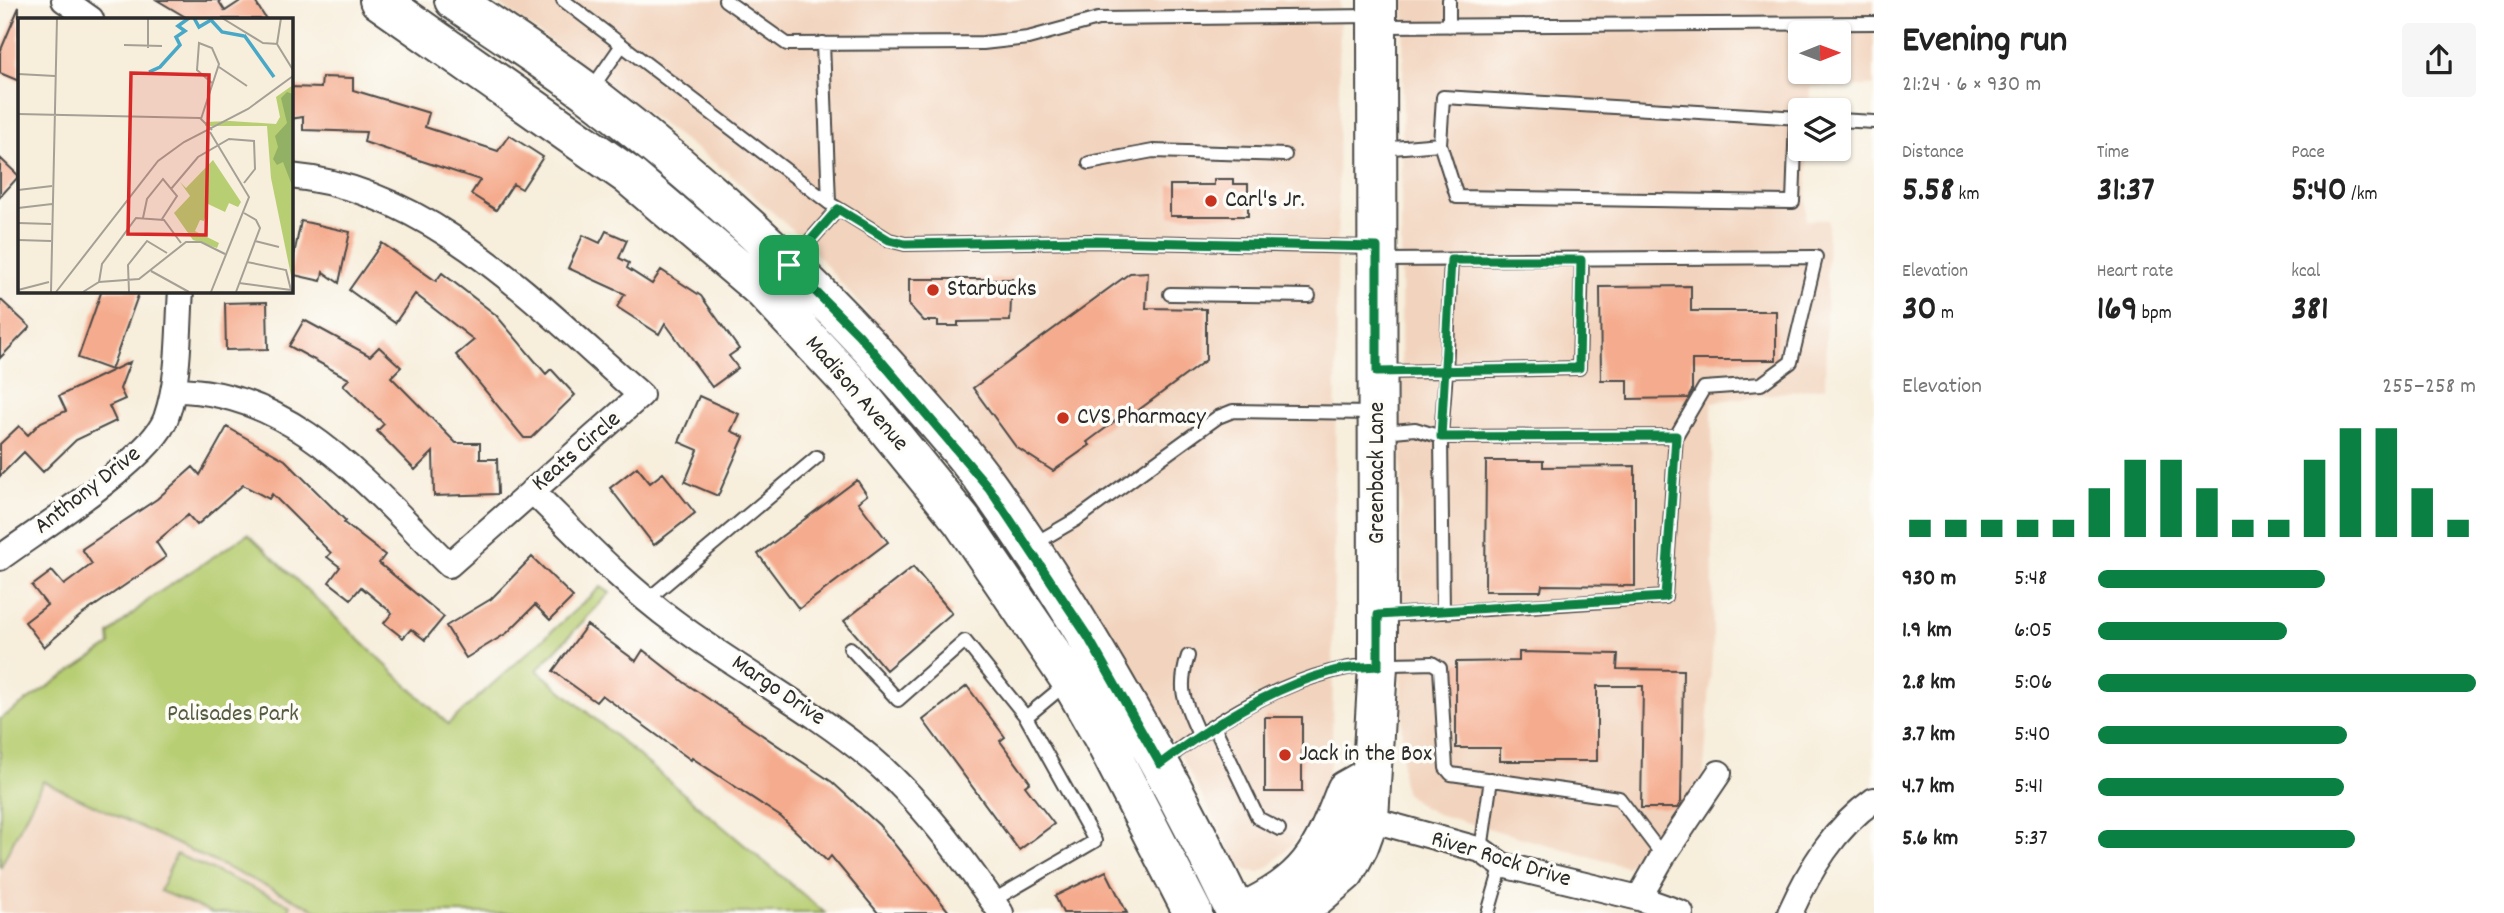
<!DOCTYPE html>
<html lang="en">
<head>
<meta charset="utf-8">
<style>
	body { margin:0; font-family:Dekko,sans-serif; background:#f6f6f6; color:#222; height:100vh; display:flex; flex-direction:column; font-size:26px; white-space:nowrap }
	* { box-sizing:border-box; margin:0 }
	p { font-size:23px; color:#767676 }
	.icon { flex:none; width:38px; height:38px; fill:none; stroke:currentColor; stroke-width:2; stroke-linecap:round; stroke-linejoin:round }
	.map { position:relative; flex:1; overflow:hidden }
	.sheet { display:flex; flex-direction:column; background:#fff; width:630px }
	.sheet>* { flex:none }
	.needle { width:46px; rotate:89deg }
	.controls { position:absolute; left:1788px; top:21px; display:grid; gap:14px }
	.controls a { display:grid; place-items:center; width:63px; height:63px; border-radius:7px; background:#fff; box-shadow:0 2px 5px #0004; font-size:35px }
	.pin { position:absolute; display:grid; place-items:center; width:60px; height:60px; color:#fff; margin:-30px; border-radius:14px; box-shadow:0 4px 10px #0006 }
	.round { display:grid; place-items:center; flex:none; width:74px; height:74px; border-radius:7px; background:#f6f6f6 }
	.summary { display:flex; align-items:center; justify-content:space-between; height:119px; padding:0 28px }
	h1 { font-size:38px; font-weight:800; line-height:52px }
	.figures { display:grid; grid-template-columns:repeat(3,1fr); gap:10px; height:119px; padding:7px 28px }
	.figures div { display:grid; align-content:center }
	.figures b { font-size:35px; font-weight:800 }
	.figures small { font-size:19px; font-weight:400 }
	.figures p { font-size:19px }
	.chart { height:196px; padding:14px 28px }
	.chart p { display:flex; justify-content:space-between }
	.chart svg { width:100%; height:126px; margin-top:7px; stroke:#0b8043; stroke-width:6 }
	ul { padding:0 28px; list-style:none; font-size:23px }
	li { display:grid; grid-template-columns:112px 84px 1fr; align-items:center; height:52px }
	li i { height:18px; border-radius:9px; background:#0b8043 }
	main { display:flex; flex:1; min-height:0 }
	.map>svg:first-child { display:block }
</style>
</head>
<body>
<main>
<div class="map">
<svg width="1874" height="913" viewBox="0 0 1874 913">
	<rect width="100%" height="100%" fill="#fdfcf7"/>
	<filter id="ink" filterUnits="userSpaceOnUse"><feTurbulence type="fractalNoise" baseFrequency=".0143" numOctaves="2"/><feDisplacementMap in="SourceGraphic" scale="14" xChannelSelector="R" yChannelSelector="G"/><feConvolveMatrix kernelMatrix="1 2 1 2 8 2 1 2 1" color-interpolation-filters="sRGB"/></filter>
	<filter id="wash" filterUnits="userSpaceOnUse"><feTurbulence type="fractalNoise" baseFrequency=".00686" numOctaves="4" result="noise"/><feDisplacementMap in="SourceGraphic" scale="28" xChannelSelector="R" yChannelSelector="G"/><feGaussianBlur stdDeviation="1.57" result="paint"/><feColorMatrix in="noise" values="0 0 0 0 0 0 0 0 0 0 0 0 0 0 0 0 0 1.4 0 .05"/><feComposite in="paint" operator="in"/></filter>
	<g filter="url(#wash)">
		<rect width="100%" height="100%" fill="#f7eedc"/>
		<!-- built -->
		<path fill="#f2d4be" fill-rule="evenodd" d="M 494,0 L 1340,0 L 1332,754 L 1325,789 L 1308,821 L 1294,843 L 1272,864 L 1260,872 L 1248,871 L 1238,864 L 1136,673 L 961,423 L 807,243 L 727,172 Z
			M 1404,0 L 1874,0 L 1874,86 L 1810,87 L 1809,110 L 1801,110 L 1801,149 L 1808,149 L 1806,220 L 1828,220 L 1825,387 L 1712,402 L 1713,640 L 1703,786 L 1676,829 L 1641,851 L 1627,867 L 1437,814 L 1421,806 L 1406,793 L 1402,780 L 1401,217 ZM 1801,33 L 1839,33 L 1839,72 L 1801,72 Z
			M 43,781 L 323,913 L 0,913 L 0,869 Z"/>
		<!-- green -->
		<path fill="#b8ce73" stroke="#727c4f" stroke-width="2" d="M 248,534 L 448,724 L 601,587 L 610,593 L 537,670 L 825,913 L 323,913 L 43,781 L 0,868 L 0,719 L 110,645 L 109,634 L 152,597 Z
			M 176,854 L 291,905 L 287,913 L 212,913 L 160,891 Z"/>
		<g id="blocks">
			<!-- building -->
			<path fill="#f5ac8e" d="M 157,0 L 218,0 L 225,11 L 242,0 L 254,0 L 266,19 L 189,19 Z
				M 19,7 L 19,81 L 0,73 L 0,52 Z
				M 322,77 L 353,78 L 353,90 L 429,113 L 425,127 L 498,151 L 509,135 L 543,157 L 522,189 L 513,184 L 496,210 L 471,194 L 480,180 L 364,142 L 366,132 L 303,130 L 303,117 L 290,119 L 290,87 L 321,88 Z
				M 0,158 L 19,176 L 0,197 Z
				M 1214,179 L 1233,179 L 1233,184 L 1248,184 L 1248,216 L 1170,216 L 1170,185 L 1214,185 Z
				M 301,221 L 350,232 L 339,283 L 323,272 L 321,281 L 290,274 Z
				M 606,231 L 627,240 L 619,258 L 629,263 L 627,268 L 652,284 L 661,270 L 701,296 L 739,349 L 729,356 L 738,368 L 712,387 L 665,323 L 659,334 L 617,307 L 625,294 L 568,268 L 583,235 L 600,243 Z
				M 382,243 L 436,281 L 442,273 L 496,315 L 546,374 L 551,369 L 575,395 L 531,438 L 524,438 L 456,355 L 474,340 L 415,294 L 395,323 L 349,290 Z
				M 1148,272 L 1146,308 L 1206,309 L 1206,360 L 1129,417 L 1126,413 L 1087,442 L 1090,445 L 1053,471 L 1016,447 L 973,388 L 1130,273 Z
				M 909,279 L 1012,279 L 1010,321 L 958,322 L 958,326 L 938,326 L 938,321 L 924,321 L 909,305 Z
				M 1691,286 L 1691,311 L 1776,311 L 1776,360 L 1692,360 L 1692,391 L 1688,398 L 1628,399 L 1628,380 L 1601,380 L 1600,287 Z
				M 102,290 L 140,290 L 111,370 L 78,358 Z
				M 0,299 L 30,327 L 0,358 Z
				M 267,302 L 268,349 L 226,350 L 225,303 Z
				M 304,320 L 370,356 L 379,347 L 401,367 L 391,377 L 456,443 L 480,443 L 480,459 L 497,459 L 498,494 L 434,496 L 433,452 L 415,470 L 377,431 L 384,424 L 343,385 L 349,379 L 289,346 Z
				M 130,362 L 120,389 L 125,399 L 109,406 L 116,421 L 76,440 L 43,472 L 24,452 L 0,476 L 0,444 L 19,426 L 28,435 L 41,422 L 66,411 L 59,396 Z
				M 699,396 L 739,414 L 731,431 L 744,437 L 718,496 L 685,482 L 698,450 L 679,442 Z
				M 227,427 L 285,460 L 346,521 L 344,523 L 385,555 L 379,563 L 444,617 L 425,640 L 411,629 L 403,638 L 384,623 L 392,613 L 361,587 L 351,599 L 329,582 L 340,567 L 327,557 L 331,553 L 272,494 L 269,499 L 243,485 L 197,525 L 188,515 L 156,542 L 166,557 L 80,616 L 44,647 L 25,622 L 47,605 L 32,586 L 52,571 L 64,585 L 92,564 L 82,549 L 157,499 L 193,467 L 200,475 Z
				M 1486,461 L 1543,461 L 1543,467 L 1635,466 L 1635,586 L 1542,585 L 1541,591 L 1485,591 Z
				M 637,467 L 650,483 L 663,473 L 695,513 L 654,545 L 610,488 Z
				M 857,480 L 867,495 L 858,502 L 888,542 L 799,609 L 758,554 Z
				M 532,557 L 573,597 L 550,620 L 535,605 L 507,633 L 466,658 L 446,626 L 491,599 Z
				M 913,567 L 952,613 L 886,670 L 844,621 Z
				M 587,625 L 636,661 L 643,650 L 685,683 L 832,782 L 879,825 L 950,913 L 878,913 L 831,856 L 827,861 L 781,817 L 692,758 L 691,760 L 602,695 L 596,702 L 553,671 Z
				M 1519,652 L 1618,654 L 1617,669 L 1683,670 L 1681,802 L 1677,808 L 1641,808 L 1643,686 L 1597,686 L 1597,761 L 1500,761 L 1500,748 L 1456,748 L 1456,662 L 1519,661 Z
				M 967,686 L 1005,737 L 1000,741 L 1030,782 L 1025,786 L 1054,824 L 1019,850 L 923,720 Z
				M 1265,717 L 1302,717 L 1302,792 L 1265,792 Z
				M 1106,871 L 1127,913 L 1063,913 L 1055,896 Z"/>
		</g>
	</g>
	<g filter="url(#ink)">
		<use href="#blocks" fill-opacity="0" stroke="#4a4846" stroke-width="2"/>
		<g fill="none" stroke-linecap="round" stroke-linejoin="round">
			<!-- lane casing -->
			<g stroke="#4a4846" stroke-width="16">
				<path id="lane" d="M 563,0 L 829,203 L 889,240 L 905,244 L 1091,241 L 1372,247
					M 725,0 L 787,44 L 983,43 L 1028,38 L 1098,19 L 1373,16
					M 1381,26 L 1874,23
					M 1449,26 L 1449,0
					M 823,43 L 829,203
					M 590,91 L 622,45
					M 1839,120 L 1874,122
					M 1440,144 L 1457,197 L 1793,202 L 1796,118
					M 1381,149 L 1440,144 L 1443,97 L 1801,118
					M 1089,163 L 1153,151 L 1285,155
					M 1381,260 L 1816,257 L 1791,362 L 1761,384 L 1704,388 L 1676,436 L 1441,437 L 1415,429 L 1383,432
					M 792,261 L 838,209
					M 1170,294 L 1309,296
					M 1381,372 L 1446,371 L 1451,260
					M 1034,544 L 1077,519 L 1218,417 L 1233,411 L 1374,413
					M 647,600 L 817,457
					M 1443,612 L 1665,597 L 1676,436
					M 1382,615 L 1443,612 L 1441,437 L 1446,371 L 1579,368 L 1582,260
					M 850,648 L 898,700 L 965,641 L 1026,717 L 1067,683
					M 1188,656 C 1177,691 1185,703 1199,735
					M 1214,726 L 1258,818 L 1279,829
					M 1164,761 C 1213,723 1270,688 1330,672 C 1362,663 1399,664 1432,663 L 1440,668 L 1446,768 L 1451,774 L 1619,798 L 1663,856
					M 1481,850 L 1491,779
					M 992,901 L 1095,841 L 1026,717
					M 1488,913 L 1502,865"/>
			</g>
			<!-- street casing -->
			<g stroke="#4a4846" stroke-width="28">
				<path id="street" d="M 64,0 L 91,19
					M 174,390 C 294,390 370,488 449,565 L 641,395 C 539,307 433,189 290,176
					M 532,491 C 578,536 624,585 676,623 C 740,671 811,708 872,759 C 923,802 963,859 1001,913
					M 0,558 C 39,529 151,459 166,418 C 180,378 178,332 181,290
					M 1356,826 L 1369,819 L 1481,850 L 1502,865 L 1639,898 L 1681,913
					M 1639,898 L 1663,856 L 1719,773
					M 1790,913 C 1810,869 1834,828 1874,800"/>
			</g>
			<!-- primary casing -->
			<g stroke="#4a4846" stroke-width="42">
				<path id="primary" d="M 379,0 L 628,175 L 763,290 L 851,384 L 962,521 L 1070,680 L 1102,736 L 1193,913
					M 454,0 C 499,31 546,61 590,94 C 702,180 807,275 900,381 C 931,416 963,451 990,489 C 1085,623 1165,766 1236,913
					M 1241,913 C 1308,881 1320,858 1346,790 L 1369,777
					M 1297,913 L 1345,872 L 1359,846 L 1369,819 L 1378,666 L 1377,0"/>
			</g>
			<!-- lane -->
			<use href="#lane" stroke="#fff" stroke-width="12"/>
			<!-- street -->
			<use href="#street" stroke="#fff" stroke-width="24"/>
			<!-- primary -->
			<use href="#primary" stroke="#fff" stroke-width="38"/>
		</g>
	</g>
	<g fill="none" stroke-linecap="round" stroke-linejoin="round" filter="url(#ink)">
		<!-- route casing -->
		<g stroke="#fff" stroke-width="14">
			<path id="route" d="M 789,265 L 859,335 L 989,488 L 1088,637 L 1160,764 C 1211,726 1268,689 1330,672 C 1345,667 1362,667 1378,666 L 1378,615 L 1665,597 L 1676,436 L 1441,437 L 1451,260 L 1581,260 L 1579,368 L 1377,372 L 1377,247 L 1091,241 L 905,244 L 889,240 L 838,209 L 789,265"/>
		</g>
		<!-- route -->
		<use href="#route" stroke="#0b8043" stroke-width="9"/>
	</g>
	<!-- markers -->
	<g fill="#c8321e" stroke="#fdfcf7" stroke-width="2.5">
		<circle cx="1211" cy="201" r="7"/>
		<circle cx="933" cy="290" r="7"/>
		<circle cx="1063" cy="418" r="7"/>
		<circle cx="1285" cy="755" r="7"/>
	</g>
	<g text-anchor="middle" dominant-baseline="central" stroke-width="7" stroke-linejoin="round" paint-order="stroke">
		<!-- poi labels -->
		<g font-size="24" fill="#2b2b2b" stroke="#fdfcf7" text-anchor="start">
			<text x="1225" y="201">Carl's Jr.</text>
			<text x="947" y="290">Starbucks</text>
			<text x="1077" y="418">CVS Pharmacy</text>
			<text x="1299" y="755">Jack in the Box</text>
		</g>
		<!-- street labels -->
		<g font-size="24" fill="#2b2b2b" stroke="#fdfcf7">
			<text transform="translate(856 394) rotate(49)">Madison Avenue</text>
			<text transform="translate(577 452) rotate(-41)">Keats Circle</text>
			<text transform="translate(1378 473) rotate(-90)">Greenback Lane</text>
			<text transform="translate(88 491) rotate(-38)">Anthony Drive</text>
			<text transform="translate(778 691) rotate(34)">Margo Drive</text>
			<text transform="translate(1501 860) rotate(17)">River Rock Drive</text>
		</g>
		<!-- park labels -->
		<g font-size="24" fill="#555c41" stroke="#fdfcf7">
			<text x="233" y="715">Palisades Park</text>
		</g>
	</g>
	<!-- overview -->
	<g transform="translate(18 18)">
		<rect width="275" height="275" fill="#f7eedc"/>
		<path d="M 275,67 L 275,267 L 253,160 L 249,108 L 187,108 L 187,104 L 212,103 L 258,106 L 262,99 L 258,79 ZM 195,142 L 223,184 L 220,189 L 211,185 L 207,194 L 190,186 L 186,203 L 182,202 L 177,213 L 201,225 L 199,230 L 175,222 L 156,195 L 172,178 L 162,164 L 168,170 Z" fill="#b8ce73"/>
		<path d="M 269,74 L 275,76 L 275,170 L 265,144 L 259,147 L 255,141 L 260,129 L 257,118 L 269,105 L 263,80 Z" fill="#92b165"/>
		<path fill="none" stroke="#48a8c7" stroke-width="3.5" d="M 176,0 L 181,9 L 193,2 L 204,14 L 226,18M 226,17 L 256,59M 131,54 L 142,49 L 162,27 L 158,19 L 167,13 L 160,8 L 171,0"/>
		<path fill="none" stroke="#a5a095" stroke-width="2" d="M 204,0 L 245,25 L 260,26M 263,0 L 259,26 L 275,52M 106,27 L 144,28M 130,30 L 130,0M 201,49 L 229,68M 0,56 L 37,58M 0,96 L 182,100 L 194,112M 183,101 L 201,46 L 194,30 L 181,25 L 179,52 L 194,65M 192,114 L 231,179 L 193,274M 153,171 L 180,139 L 211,121 L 236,123 L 237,151 L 226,165M 0,172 L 34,168M 0,190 L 34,186M 125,200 L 129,181 L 145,161 L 159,178 L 144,201M 0,205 L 33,206M 0,222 L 33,223M 237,223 L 261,229M 133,253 L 171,274M 81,264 L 84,246 L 118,200 L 146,202 L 163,225M 221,265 L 273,272 L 268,252 L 229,244M 0,272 L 31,264M 33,274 L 39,0M 38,274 L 140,143 L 166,124 L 230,91 L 275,58M 65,274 L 81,264 L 121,261 L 168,224 L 183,224 L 207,236M 111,274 L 110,247 L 129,223 L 149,235M 218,274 L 242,210 L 238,202 L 226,195"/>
		<path fill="#d62828" fill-opacity="0.15" stroke="#d62828" stroke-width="3.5" d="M 113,55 L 191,57 L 188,217 L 110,216 Z"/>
		<rect width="275" height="275" fill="none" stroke="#2b2b2b" stroke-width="3.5"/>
	</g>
</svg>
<div class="controls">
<a><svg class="needle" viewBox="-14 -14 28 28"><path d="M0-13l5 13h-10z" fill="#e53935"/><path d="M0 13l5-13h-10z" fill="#767676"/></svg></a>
<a><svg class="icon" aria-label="layers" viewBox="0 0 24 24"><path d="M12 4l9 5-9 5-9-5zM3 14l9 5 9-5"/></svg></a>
</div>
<div class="pin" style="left:789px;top:265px;background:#1e9e55"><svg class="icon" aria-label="arrive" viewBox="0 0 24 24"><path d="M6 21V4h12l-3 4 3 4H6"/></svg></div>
</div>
<section class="sheet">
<div class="summary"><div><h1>Evening run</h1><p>21:24 · 6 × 930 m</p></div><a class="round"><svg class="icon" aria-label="share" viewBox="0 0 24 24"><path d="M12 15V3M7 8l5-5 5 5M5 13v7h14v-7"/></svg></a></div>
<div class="figures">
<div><p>Distance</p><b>5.58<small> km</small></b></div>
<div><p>Time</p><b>31:37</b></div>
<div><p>Pace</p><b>5:40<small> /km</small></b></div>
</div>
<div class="figures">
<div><p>Elevation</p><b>30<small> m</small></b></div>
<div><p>Heart rate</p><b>169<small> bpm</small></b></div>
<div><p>kcal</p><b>381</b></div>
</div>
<div class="chart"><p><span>Elevation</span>255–258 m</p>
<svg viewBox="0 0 160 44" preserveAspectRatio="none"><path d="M5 44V38M15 44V38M25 44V38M35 44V38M45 44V38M55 44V27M65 44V17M75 44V17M85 44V27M95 44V38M105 44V38M115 44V17M125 44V6M135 44V6M145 44V27M155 44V38"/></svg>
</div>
<ul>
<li><b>930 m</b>5:48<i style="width:60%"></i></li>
<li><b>1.9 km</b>6:05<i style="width:50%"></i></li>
<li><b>2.8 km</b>5:06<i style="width:100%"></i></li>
<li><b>3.7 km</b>5:40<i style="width:66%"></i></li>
<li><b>4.7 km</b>5:41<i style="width:65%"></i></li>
<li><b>5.6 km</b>5:37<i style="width:68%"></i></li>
</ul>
</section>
</main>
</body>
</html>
